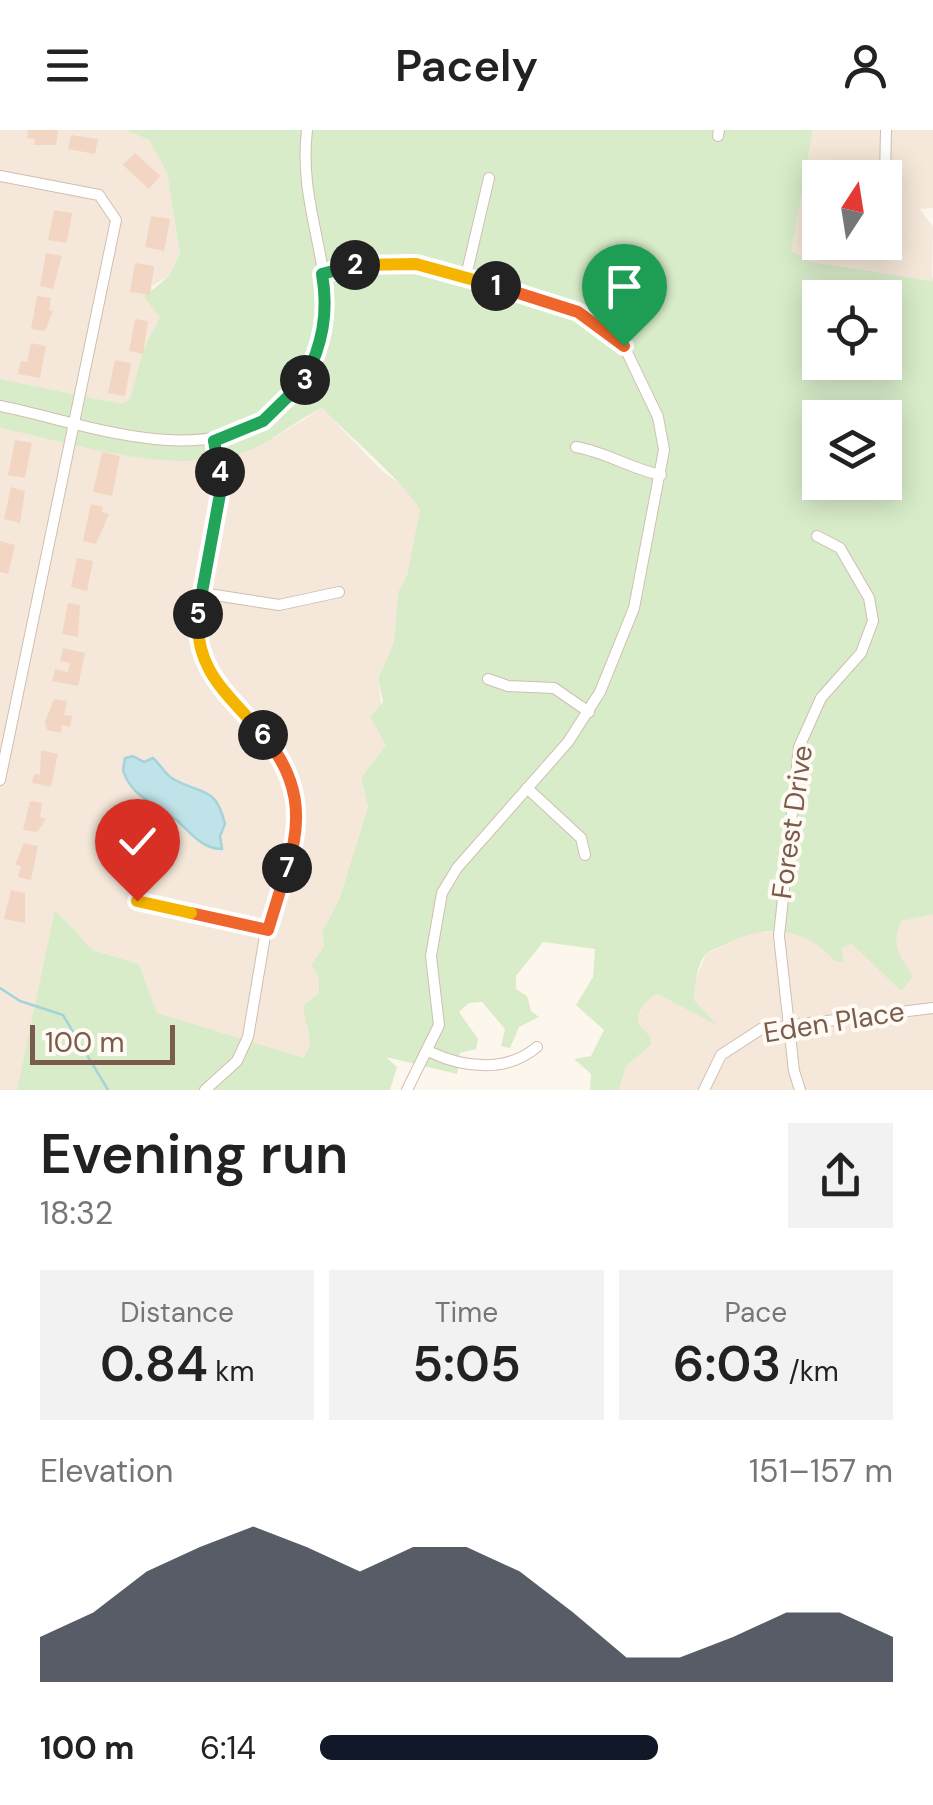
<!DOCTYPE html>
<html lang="en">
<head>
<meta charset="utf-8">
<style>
	body { margin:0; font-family:"DM Sans",sans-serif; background:#f2f2f2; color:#222; height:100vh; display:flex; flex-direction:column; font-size:38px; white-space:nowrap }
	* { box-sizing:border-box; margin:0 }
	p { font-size:32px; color:#767676 }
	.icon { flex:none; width:55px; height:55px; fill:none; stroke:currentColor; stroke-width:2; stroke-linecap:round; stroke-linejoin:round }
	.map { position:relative; height:960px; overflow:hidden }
	.drawer { display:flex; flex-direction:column; background:#fff; flex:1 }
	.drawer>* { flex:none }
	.needle { width:65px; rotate:12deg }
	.controls { position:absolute; left:802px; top:30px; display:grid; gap:20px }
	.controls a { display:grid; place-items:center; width:100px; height:100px; border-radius:0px; background:#fff; box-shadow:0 5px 25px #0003; font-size:50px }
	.scale { position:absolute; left:30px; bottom:25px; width:145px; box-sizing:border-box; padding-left:10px; border:5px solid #7a5c4d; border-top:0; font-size:28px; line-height:35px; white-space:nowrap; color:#7a5c4d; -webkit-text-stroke:8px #fffaf3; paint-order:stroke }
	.pin { position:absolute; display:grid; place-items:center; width:85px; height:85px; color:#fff; margin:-102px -42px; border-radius:50% 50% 50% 0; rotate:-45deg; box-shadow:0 0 10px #0007 }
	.pin .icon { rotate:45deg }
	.km { position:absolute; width:50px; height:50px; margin:-25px; border-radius:50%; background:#222; color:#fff; font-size:28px; line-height:50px; text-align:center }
	.round { display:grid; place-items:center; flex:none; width:105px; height:105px; border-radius:0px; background:#f2f2f2 }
	.headline { display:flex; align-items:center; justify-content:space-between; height:170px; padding:0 40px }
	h1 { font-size:55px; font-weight:600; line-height:75px }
	.figures { display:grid; grid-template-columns:repeat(3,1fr); gap:15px; height:170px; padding:10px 40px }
	.figures div { display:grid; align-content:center; border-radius:0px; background:#f2f2f2; text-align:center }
	.figures b { font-size:50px; font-weight:600 }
	.figures small { font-size:28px; font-weight:400 }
	.figures p { font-size:28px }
	.chart { height:280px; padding:20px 40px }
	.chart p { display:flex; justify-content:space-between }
	.chart svg { width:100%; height:180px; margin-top:10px; fill:#111827; opacity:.7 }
	ul { padding:0 40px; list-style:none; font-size:32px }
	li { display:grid; grid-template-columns:160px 120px 1fr; align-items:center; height:75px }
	li i { height:25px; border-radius:12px; background:#111827 }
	header { display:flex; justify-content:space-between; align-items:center; height:130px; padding:0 40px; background:#fff; font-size:45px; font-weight:600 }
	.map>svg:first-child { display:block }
</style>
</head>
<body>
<header><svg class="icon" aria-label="menu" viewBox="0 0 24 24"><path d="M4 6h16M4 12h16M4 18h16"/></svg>Pacely<svg class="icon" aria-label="person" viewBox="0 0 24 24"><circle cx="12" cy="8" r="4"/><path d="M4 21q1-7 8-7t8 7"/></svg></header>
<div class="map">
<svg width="933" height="960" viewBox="0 0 933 960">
	<rect width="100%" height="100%" fill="#fdf6ec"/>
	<!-- residential -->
	<path fill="#f5e8da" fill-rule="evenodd" d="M 0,0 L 125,0 L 149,10 L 167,43 L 180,124 L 169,146 L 151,157 L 160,187 L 143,220 L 130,270 L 122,274 L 0,249 Z
		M 813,0 L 933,0 L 933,78 L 920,79 L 933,97 L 932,151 L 810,132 L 790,121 ZM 820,48 L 885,48 L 885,112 L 820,112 Z
		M 322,278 L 381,340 L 407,359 L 420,379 L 407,445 L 398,462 L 394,512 L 378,547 L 386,615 L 361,648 L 368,675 L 339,770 L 322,802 L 324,816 L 311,835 L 319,848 L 319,863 L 306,896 L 310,914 L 304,929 L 157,883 L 139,834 L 93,820 L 56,781 L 17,960 L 0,960 L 0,298 L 143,327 L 274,308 Z
		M 927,783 L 933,784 L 933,960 L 619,960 L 626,936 L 651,915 L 650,906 L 637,894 L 643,873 L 657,864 L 714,893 L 694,870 L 695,851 L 706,824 L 749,803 L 794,801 L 818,812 L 836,831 L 841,817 L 852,814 L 888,845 L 907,837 L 897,826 L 895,806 L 902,791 Z"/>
	<!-- green -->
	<path fill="#d8ecc9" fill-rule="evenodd" d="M 125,0 L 813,0 L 791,121 L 811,132 L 932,151 L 933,145 L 933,784 L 902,791 C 889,817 901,825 913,847 L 901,861 L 852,814 L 841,818 L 844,832 L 835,831 C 806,798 767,793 728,813 C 722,816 711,820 706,824 C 696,835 695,857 694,870 L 717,895 L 657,864 C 644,872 639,878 638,894 L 650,906 L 651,915 L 626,936 L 619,960 L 590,960 L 591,944 L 574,929 L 591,926 L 604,900 L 576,875 L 593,847 L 595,819 L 543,812 L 516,846 L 516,859 L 527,866 L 531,881 L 539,887 L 519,897 L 510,918 L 501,916 L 505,899 L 482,872 L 469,873 L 459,882 L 478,909 L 476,919 L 460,923 L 457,944 L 386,927 L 397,937 L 390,960 L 17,960 L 55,780 L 93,820 L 139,834 L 157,883 L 304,928 L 310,914 L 303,876 L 319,863 L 319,848 L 311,835 L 324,816 L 322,802 L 339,770 L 368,676 L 361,648 L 386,615 L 370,587 L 383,572 L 378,548 L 394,512 L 398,462 L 407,445 L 420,379 C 399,347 351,308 322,278 C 294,291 271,314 242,323 C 165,346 76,313 0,298 L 0,249 L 122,274 L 130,269 L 143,220 L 160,187 L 144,167 L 169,146 L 180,124 L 167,43 L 149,10 ZM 820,168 L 885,168 L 885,232 L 820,232 ZM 820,288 L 885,288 L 885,352 L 820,352 Z"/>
	<!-- water -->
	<path fill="#bfe3e8" stroke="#a5d3da" stroke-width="2.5" d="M 133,626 L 144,632 L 153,628 C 161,635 166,646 175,650 C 204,665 216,657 225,694 L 220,706 L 222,719 C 201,719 190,701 175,689 C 155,671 132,669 123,640 L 125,628 Z"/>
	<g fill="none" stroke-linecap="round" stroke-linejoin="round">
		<!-- stream -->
		<path stroke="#a5d3da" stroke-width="2.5" d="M 0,858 L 20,871 L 63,885 L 108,960"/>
	</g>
	<!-- building -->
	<path fill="#f3d5c3" d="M 28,0 L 58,0 L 56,15 L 34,15 L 35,9 L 27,8 Z
		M 71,5 L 98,9 L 95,24 L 68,19 Z
		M 135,23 L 160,46 L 149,59 L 123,35 Z
		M 54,80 L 72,83 L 67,113 L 48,110 Z
		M 151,86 L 170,89 L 164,121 L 145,117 Z
		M 46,123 L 62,126 L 53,159 L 40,156 Z
		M 135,133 L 154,136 L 150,165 L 130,162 Z
		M 37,166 L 51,168 L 49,180 L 53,181 L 45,201 L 31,199 Z
		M 135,189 L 148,191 L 143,224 L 129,221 Z
		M 31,213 L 46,216 L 40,248 L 18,244 L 21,231 L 27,232 Z
		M 115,230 L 131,233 L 125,266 L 108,263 Z
		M 15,310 L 32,313 L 25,348 L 8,345 Z
		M 102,322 L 120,326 L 112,366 L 93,362 Z
		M 11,357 L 25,361 L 20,393 L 4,389 Z
		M 91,374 L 103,377 L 102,382 L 109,384 L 96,414 L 83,411 Z
		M 0,411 L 15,415 L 8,444 L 0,442 Z
		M 77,428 L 93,431 L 87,461 L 71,457 Z
		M 68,473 L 80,475 L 78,507 L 62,504 Z
		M 63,518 L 85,523 L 78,556 L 52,551 L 55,539 L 68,542 L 70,533 L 60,531 Z
		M 54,569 L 67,571 L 64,585 L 72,586 L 70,597 L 62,595 L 61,603 L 47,600 L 45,592 Z
		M 41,620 L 58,624 L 51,657 L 32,653 L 34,644 L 40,645 Z
		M 30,671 L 42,673 L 40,687 L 46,689 L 37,702 L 23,700 Z
		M 24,713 L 38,716 L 31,750 L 18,747 L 21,736 L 15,735 Z
		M 11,760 L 25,763 L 25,793 L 4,789 Z"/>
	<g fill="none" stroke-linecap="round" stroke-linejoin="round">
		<!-- minor casing -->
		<g stroke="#d1beb0" stroke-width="12">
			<path id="minor" d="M 718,6 L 719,0
				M 0,46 L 99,65 L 116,90 L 0,650
				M 885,48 L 886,0
				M 322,144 L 357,135 L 416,135 L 577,182 L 624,216 L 658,287 L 664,320 L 634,478 L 600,562 L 568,612 L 457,738 L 442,763 L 431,826 L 439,895 L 407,960
				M 466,146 L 489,48
				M 0,276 C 94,295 219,349 294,264 C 312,243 327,209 326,180 C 326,117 299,68 307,0
				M 576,317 C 606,322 631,339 661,345
				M 202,463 L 279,475 L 339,462
				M 488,549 L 508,556 L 554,558 L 589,582
				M 527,658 L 581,708 L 585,725
				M 137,771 L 268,800
				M 430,922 C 464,938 506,943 537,917
				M 205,960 L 237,931 L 248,907 L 265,806 L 294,718 L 298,689 L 287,637 L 214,553 L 201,525 L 198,479 L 221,364 L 214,311
				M 704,960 L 721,925 L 761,899 L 933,878
				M 800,960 L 794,941 L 779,806 L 799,617 L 821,568 L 861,523 L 873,491 L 869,468 L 840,418 L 817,406"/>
		</g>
		<!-- minor -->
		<use href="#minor" stroke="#fff" stroke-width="10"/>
	</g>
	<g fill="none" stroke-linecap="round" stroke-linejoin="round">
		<!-- split-1 casing -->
		<g stroke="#fff" stroke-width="20">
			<path id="split-1" d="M 496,156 L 578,182 L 624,216"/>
		</g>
		<!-- split-2 casing -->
		<g stroke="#fff" stroke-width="20">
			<path id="split-2" d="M 355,135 L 416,134 L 496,156"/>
		</g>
		<!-- split-3 casing -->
		<g stroke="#fff" stroke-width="20">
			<path id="split-3" d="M 305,250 C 322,214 329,184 322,144 L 355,135"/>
		</g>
		<!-- split-4 casing -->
		<g stroke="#fff" stroke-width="20">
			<path id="split-4" d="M 220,342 L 214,311 L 263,291 L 305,250"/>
		</g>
		<!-- split-5 casing -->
		<g stroke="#fff" stroke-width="20">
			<path id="split-5" d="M 198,484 L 220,364 L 220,342"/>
		</g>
		<!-- split-6 casing -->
		<g stroke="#fff" stroke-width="20">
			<path id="split-6" d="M 198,484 C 194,542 230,565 263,605"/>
		</g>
		<!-- split-7 casing -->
		<g stroke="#fff" stroke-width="20">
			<path id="split-7" d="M 263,605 C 298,646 304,687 287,738"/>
		</g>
		<!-- split-8 casing -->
		<g stroke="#fff" stroke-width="20">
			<path id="split-8" d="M 191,783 L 268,800 L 287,738"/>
		</g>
		<!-- split-9 casing -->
		<g stroke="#fff" stroke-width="20">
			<path id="split-9" d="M 137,771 L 191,783"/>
		</g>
		<!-- split-1 -->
		<use href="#split-1" stroke="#f0652b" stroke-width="12"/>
		<!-- split-2 -->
		<use href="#split-2" stroke="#f5b400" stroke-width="12"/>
		<!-- split-3 -->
		<use href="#split-3" stroke="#22a559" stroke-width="12"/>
		<!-- split-4 -->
		<use href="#split-4" stroke="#22a559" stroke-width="12"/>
		<!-- split-5 -->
		<use href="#split-5" stroke="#22a559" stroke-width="12"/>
		<!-- split-6 -->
		<use href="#split-6" stroke="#f5b400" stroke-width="12"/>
		<!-- split-7 -->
		<use href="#split-7" stroke="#f0652b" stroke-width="12"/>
		<!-- split-8 -->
		<use href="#split-8" stroke="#f0652b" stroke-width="12"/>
		<!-- split-9 -->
		<use href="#split-9" stroke="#f5b400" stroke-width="12"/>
	</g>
	<g text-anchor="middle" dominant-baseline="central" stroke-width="8" stroke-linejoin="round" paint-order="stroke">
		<!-- street labels -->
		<g font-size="28" fill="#7a5c4d" stroke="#fffaf3">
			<text transform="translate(792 692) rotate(-82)">Forest Drive</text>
			<text transform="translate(834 892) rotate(-9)">Eden Place</text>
		</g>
	</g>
</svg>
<div class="controls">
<a><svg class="needle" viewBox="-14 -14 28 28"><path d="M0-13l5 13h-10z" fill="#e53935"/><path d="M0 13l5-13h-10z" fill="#767676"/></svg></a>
<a><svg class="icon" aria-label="locate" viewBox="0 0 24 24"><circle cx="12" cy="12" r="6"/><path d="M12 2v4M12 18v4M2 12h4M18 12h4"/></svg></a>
<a><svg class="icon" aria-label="layers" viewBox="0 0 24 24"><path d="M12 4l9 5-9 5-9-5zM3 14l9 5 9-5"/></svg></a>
</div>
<div class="scale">100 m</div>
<div class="pin" style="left:624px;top:216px;background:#1e9e55"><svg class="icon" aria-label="arrive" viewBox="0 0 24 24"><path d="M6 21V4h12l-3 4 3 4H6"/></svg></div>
<div class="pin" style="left:137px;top:771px;background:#d93025"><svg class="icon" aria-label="check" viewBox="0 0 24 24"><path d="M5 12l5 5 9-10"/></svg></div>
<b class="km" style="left:496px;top:156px">1</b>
<b class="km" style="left:355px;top:135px">2</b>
<b class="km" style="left:305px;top:250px">3</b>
<b class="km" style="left:220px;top:342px">4</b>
<b class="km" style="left:198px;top:484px">5</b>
<b class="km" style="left:263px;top:605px">6</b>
<b class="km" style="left:287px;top:738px">7</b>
</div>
<section class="drawer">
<div class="headline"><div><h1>Evening run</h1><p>18:32</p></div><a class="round"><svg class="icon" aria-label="share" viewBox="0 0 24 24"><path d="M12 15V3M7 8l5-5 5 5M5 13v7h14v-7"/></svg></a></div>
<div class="figures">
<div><p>Distance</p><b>0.84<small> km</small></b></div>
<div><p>Time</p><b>5:05</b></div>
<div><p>Pace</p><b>6:03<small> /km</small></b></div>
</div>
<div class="chart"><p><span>Elevation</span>151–157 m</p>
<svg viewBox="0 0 160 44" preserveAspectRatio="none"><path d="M0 44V33L10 27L20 17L30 11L40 6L50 11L60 17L70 11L80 11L90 17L100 27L110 38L120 38L130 33L140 27L150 27L160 33V44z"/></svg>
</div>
<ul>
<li><b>100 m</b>6:14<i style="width:59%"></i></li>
</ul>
</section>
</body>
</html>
